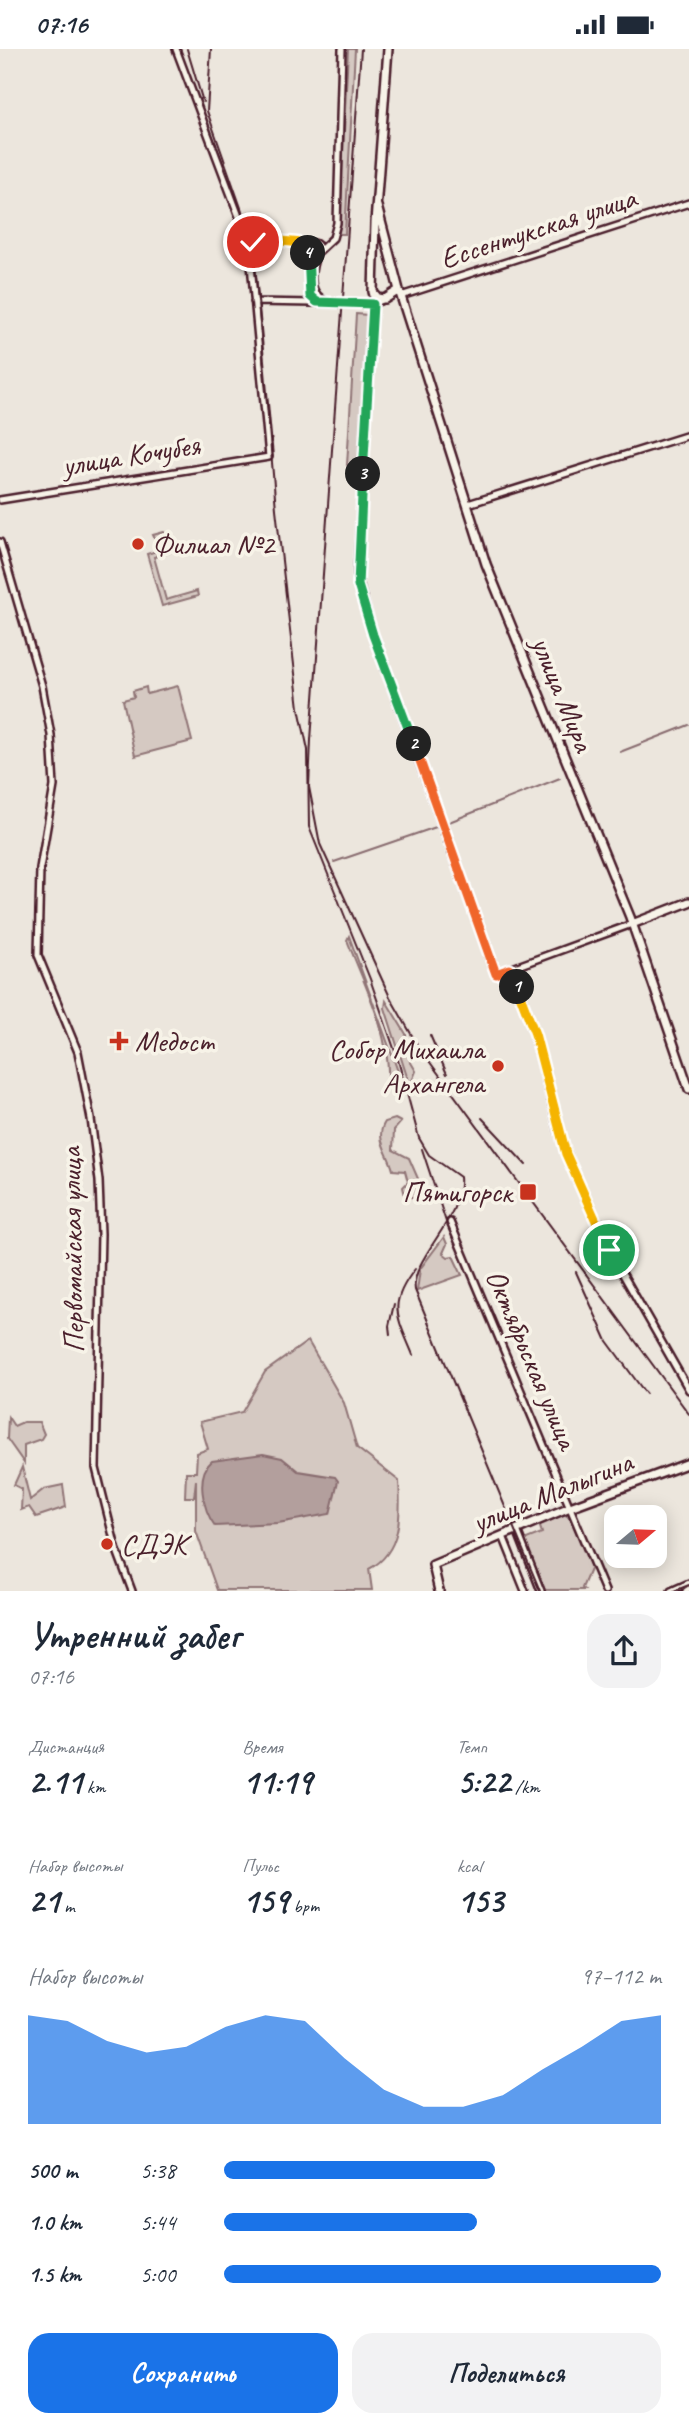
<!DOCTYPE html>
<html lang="ru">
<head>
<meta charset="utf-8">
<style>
	body { margin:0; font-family:Caveat,sans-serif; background:#f2f2f3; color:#1f2937; height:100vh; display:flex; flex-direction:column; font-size:26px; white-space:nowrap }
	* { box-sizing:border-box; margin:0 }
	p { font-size:23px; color:#747a83 }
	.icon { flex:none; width:38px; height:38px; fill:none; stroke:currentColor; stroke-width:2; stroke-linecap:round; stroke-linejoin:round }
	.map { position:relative; height:1542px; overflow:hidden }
	.details { display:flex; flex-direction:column; background:#fff; flex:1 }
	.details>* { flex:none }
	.needle { width:46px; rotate:71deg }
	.fabs { position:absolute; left:604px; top:1456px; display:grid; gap:14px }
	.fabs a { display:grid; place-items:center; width:63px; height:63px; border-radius:14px; background:#fff; box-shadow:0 4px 18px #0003; font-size:35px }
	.pin { position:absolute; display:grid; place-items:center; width:60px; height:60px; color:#fff; margin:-30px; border:4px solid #fff; border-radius:50%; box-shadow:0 2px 7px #0007 }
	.km { position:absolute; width:35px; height:35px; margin:-18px; border-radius:50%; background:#222; color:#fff; font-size:19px; line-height:35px; text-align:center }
	.round { display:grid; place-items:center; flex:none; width:74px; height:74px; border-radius:21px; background:#f2f2f3 }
	.summary { display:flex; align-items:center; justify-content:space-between; height:119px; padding:0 28px }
	h1 { font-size:38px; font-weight:700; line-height:52px }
	.metrics { display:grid; grid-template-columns:repeat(3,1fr); gap:10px; height:119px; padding:7px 28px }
	.metrics div { display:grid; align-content:center }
	.metrics b { font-size:35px; font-weight:700 }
	.metrics small { font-size:19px; font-weight:400 }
	.metrics p { font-size:19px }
	.chart { height:196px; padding:14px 28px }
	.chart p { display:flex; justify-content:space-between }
	.chart svg { width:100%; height:126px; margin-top:7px; fill:#1a73e8; opacity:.7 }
	.action { display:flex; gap:14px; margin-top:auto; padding:14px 28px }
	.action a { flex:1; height:80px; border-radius:21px; background:#1a73e8; color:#fff; font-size:28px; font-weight:700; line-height:80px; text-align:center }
	.action a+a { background:#f2f2f3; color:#1f2937 }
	ul { padding:0 28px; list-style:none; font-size:23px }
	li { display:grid; grid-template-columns:112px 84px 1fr; align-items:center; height:52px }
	li i { height:18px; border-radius:9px; background:#1a73e8 }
	.status { display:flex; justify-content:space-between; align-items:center; height:49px; padding:0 35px; background:#fff; direction:ltr }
	.status svg { height:19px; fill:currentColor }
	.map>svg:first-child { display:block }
</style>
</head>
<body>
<div class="status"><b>07:16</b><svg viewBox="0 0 49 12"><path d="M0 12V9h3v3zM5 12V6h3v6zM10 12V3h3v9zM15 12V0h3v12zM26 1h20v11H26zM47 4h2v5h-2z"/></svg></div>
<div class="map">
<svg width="689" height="1542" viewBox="0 0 689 1542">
	<rect width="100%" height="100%" fill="#ece6dd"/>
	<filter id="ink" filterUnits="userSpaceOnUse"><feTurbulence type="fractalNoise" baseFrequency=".0143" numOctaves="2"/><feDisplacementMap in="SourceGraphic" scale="14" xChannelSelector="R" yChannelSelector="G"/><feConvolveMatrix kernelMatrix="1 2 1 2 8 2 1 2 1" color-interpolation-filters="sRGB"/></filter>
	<g filter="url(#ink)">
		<!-- green -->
		<path fill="#d5c9c2" stroke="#907476" stroke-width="2" d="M 348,0 L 355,0 L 345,185 L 339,185 Z
			M 356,265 L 368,266 L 358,416 L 347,416 Z
			M 164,483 L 170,503 L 154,508 L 166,551 L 197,542 L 198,547 L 162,557 L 147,505 L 160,501 L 153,486 Z
			M 178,637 L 192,692 L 135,707 L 123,651 L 134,648 L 133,642 L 146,638 L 147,645 Z
			M 349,887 L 400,1028 L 400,1033 L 392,1036 L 388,1034 C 391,986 364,935 347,891 Z
			M 386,952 L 406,985 L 406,997 L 415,1007 L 410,1012 L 416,1022 L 410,1037 L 385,959 Z
			M 395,1070 L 401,1073 L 394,1081 L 393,1101 L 409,1109 L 422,1139 L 429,1146 L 427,1151 L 405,1147 L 403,1138 L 408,1133 L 405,1122 L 393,1121 C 389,1104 374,1090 385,1073 Z
			M 444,1188 L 447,1195 L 443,1204 L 448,1208 L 453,1207 L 462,1226 L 417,1242 L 420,1220 Z
			M 308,1292 L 344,1354 L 357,1399 L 399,1432 C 401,1464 402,1503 369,1520 L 372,1541 L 217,1541 L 196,1482 L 196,1431 L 194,1448 L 185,1448 L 186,1423 L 196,1423 L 197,1404 L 208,1400 L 200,1373 L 242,1363 L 265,1323 Z
			M 8,1368 L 14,1377 L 23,1373 L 39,1373 L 44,1385 L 41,1390 L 24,1396 L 24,1414 L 7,1390 Z
			M 22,1418 L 30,1451 L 44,1440 L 63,1436 L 66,1458 L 36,1468 L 29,1458 L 21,1461 L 22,1440 L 14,1436 Z
			M 564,1465 L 571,1470 L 591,1518 L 582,1539 L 584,1541 L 545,1541 L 524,1491 L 542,1484 L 539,1475 Z"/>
		<!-- water -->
		<path fill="#b39f9d" stroke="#896c6f" stroke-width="2" d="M 263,1405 L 282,1409 L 298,1422 L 335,1428 L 338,1432 L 330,1465 L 278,1474 L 215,1477 C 203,1461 195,1426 212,1412 Z"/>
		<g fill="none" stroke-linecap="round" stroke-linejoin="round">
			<!-- stream -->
			<path stroke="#896c6f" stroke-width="2" d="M 620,703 L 689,676
				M 444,775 L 560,729
				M 334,813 L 439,777"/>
			<!-- minor casing -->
			<g stroke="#4a1f2b" stroke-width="10">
				<path id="minor" d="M307 200a6 6 0 1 1 12 0a6 6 0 1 1-12 0Z
					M 249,194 L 271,191 L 302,194 L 307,199
					M 308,203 L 309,221
					M 318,203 L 333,189 L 337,174 L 342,0
					M 317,204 C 311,220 307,241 323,251
					M 373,243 L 357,526 L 373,586 L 496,925 L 632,875
					M 401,247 L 689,154
					M 254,253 L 373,255 L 385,250
					M 0,451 L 269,408 L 249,194 L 176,0
					M 468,455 L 689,386
					M 0,493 L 42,637 L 51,686 L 54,737 L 40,819 L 38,906 L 78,1003 L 91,1070 L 99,1132 L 101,1185 L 96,1419 L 116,1499 L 132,1542
					M 510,920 L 535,985 L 559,1083 L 575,1126 L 609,1201 L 689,1341
					M 450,1173 L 605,1542
					M 517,1481 L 541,1542
					M 503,1487 L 525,1542
					M 671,1542 L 689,1534
					M 686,1542 L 689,1540"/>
			</g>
			<!-- major casing -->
			<g stroke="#4a1f2b" stroke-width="12">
				<path id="major" d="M 388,0 L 375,174 L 373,243 L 378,249 L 385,250 L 399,241
					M 377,157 L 399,241 L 486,515 L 630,868 L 689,1040
					M 632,875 L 689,853
					M 439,1542 L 433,1516 L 570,1458 L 689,1414"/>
			</g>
			<!-- minor -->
			<use href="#minor" stroke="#f7f3e8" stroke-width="5"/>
			<!-- major -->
			<use href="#major" stroke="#f7f3e8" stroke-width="7"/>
			<!-- tram -->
			<path stroke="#4a1f2b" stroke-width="2" d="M 187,0 L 203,53
				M 211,0 L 207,62 L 253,193 L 276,460 L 299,659 L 308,701 L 309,778 L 370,930 L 398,1011 L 419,1089 L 429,1106 L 460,1128 C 464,1170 410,1209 415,1241 L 540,1542
				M 422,1100 L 446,1173
				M 390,1286 L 389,1277 L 394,1255
				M 413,1306 C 397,1267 387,1256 415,1220
				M 674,1542 L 689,1536"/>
			<!-- rail -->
			<path stroke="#4a1f2b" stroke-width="2" d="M 361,0 L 311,691 L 309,738 L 320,795 L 390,948 L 418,997 L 689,1365
				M 430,986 L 447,1025
				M 482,1069 L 526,1116
				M 576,1223 L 607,1292 L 646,1345"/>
		</g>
	</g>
	<g fill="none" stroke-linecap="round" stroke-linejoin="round" filter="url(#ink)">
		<!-- split-1 casing -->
		<g stroke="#fff" stroke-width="14">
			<path id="split-1" d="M 517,938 L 535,985 L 566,1105 L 609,1201"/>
		</g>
		<!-- split-2 casing -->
		<g stroke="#fff" stroke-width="14">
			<path id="split-2" d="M 414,695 L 496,925 L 510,920 L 517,938"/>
		</g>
		<!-- split-3 casing -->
		<g stroke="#fff" stroke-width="14">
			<path id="split-3" d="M 363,425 L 358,536 L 373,586 L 414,695"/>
		</g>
		<!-- split-4 casing -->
		<g stroke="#fff" stroke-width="14">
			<path id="split-4" d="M 308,204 L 310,247 L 317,253 L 373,255 L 363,425"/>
		</g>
		<!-- split-5 casing -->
		<g stroke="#fff" stroke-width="14">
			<path id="split-5" d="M 253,193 L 271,191 L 302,194 L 308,204"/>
		</g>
		<!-- split-1 -->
		<use href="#split-1" stroke="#f5b400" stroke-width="9"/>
		<!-- split-2 -->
		<use href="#split-2" stroke="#f0652b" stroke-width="9"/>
		<!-- split-3 -->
		<use href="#split-3" stroke="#22a559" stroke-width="9"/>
		<!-- split-4 -->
		<use href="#split-4" stroke="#22a559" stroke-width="9"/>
		<!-- split-5 -->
		<use href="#split-5" stroke="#f5b400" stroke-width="9"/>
	</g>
	<!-- markers -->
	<g fill="#c8321e" stroke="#f7f3e8" stroke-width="2.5">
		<circle cx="138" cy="495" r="7"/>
		<path d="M115.5 981.5h7v7h7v7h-7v7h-7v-7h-7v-7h7z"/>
		<circle cx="498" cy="1017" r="7"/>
		<rect x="519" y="1134" width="18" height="18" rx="3.5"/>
		<circle cx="107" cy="1495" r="7"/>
	</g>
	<g text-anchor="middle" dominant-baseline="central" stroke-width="7" stroke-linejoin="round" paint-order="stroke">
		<!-- street labels -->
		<g font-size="30" fill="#4a1f2b" stroke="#f7f3e8">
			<text transform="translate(538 179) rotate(-18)">Ессентукская улица</text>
			<text transform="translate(131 406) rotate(-9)">улица Кочубея</text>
			<text transform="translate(563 645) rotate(68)">улица Мира</text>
			<text transform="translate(72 1201) rotate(-91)">Первомайская улица</text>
			<text transform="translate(532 1310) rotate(67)">Октябрьская улица</text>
			<text transform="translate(552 1443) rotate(-22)">улица Малыгина</text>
		</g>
		<!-- poi labels -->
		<g font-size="30" fill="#4a1f2b" stroke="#f7f3e8" text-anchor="start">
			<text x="152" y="495">Филиал №2</text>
			<text x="135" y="992">Медост</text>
			<text x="484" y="1000" text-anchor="end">Собор Михаила<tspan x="484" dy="34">Архангела</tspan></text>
			<text x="512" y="1143" text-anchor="end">Пятигорск</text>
			<text x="121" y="1495">СДЭК</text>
		</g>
	</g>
</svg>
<div class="fabs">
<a><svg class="needle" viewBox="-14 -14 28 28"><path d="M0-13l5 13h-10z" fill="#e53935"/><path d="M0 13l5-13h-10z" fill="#747a83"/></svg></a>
</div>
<div class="pin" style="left:609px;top:1201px;background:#1e9e55"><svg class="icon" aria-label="arrive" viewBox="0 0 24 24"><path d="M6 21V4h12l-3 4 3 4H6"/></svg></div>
<div class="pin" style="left:253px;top:193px;background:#d93025"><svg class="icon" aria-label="check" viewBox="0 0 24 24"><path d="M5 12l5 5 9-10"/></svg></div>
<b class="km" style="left:517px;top:938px">1</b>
<b class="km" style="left:414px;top:695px">2</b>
<b class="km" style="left:363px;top:425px">3</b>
<b class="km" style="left:308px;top:204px">4</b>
</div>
<section class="details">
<div class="summary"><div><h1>Утренний забег</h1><p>07:16</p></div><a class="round"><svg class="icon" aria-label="share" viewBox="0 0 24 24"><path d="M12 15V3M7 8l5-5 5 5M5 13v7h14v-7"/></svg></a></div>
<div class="metrics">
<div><p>Дистанция</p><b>2.11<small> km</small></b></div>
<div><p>Время</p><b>11:19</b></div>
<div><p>Темп</p><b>5:22<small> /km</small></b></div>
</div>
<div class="metrics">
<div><p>Набор высоты</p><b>21<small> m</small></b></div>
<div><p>Пульс</p><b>159<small> bpm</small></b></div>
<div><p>kcal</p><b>153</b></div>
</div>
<div class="chart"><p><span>Набор высоты</span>97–112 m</p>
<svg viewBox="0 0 160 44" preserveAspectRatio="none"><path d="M0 44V6L10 8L20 15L30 19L40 17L50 10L60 6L70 8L80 21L90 32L100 38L110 38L120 34L130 25L140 17L150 8L160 6V44z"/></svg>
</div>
<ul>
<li><b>500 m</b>5:38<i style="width:62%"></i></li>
<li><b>1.0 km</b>5:44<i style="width:58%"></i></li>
<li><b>1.5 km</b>5:00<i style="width:100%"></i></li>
</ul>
<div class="action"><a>Сохранить</a><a>Поделиться</a></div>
</section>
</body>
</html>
